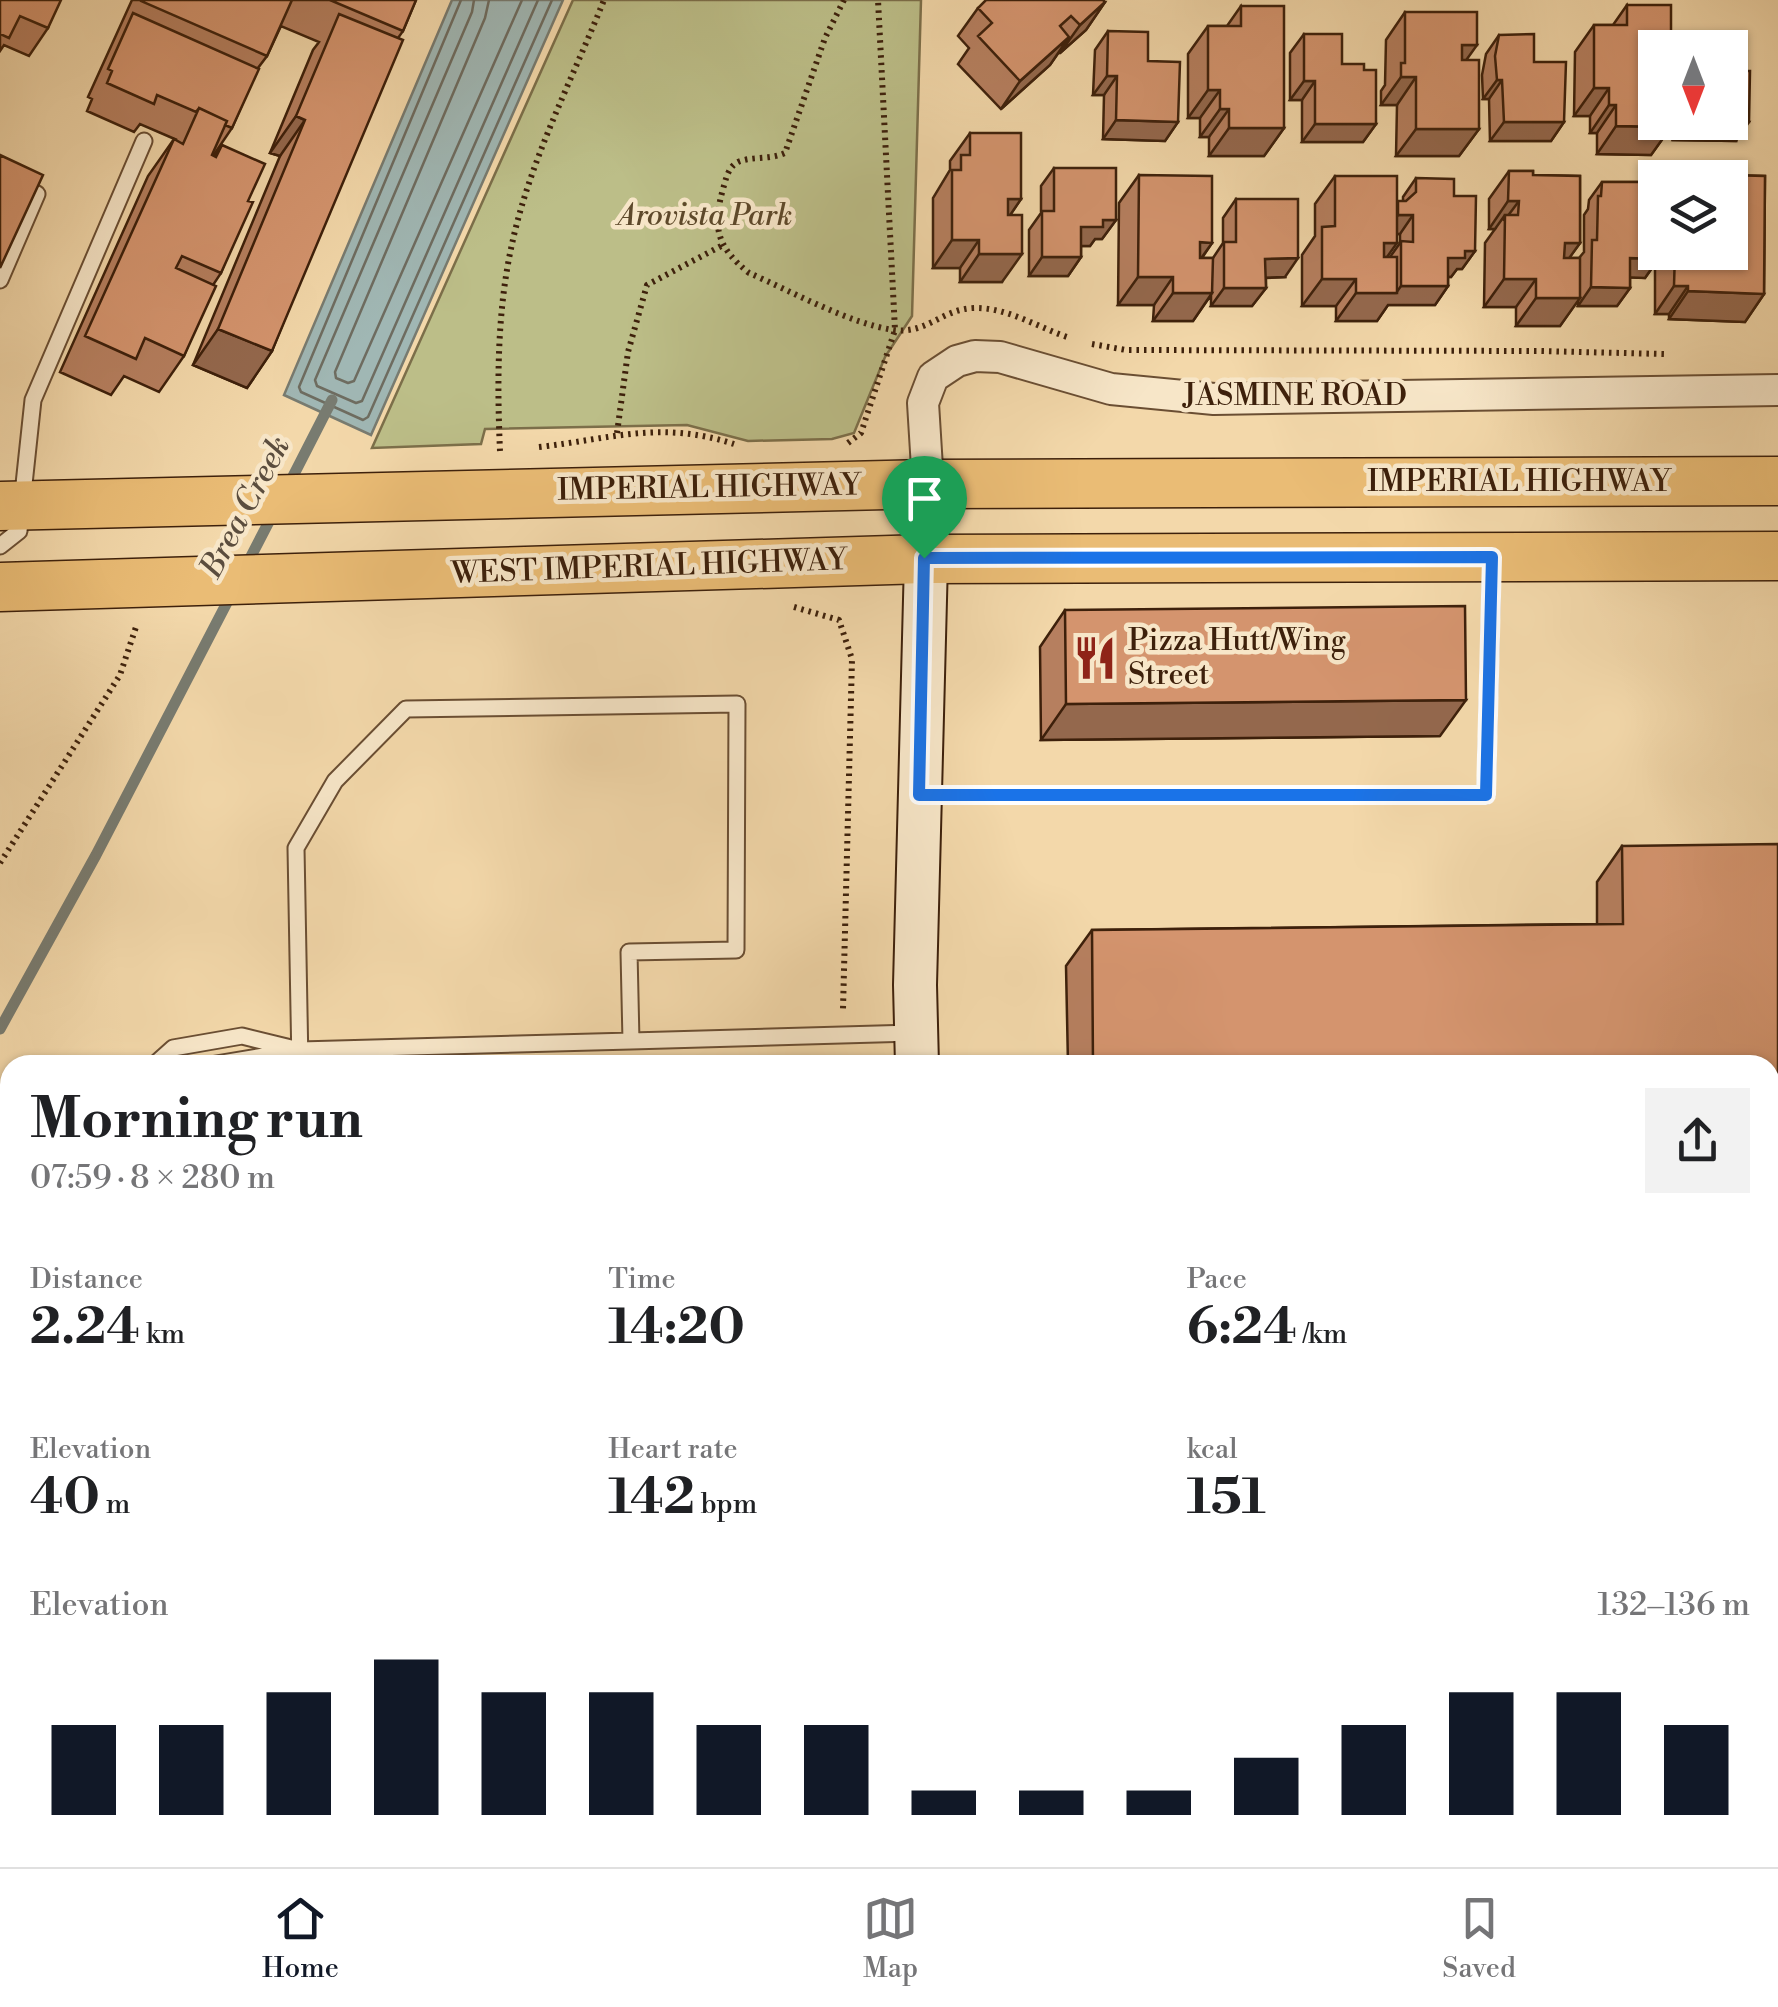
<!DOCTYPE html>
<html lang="en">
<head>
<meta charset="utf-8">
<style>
	body { margin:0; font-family:"Libre Bodoni",serif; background:#f2f2f2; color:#202124; height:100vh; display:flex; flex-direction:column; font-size:38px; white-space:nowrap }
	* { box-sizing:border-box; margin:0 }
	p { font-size:32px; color:#757577 }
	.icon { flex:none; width:55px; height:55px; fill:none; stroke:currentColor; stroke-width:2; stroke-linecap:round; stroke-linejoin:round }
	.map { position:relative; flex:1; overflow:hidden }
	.side { position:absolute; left:0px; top:1055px; width:1780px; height:812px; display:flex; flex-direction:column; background:#fff; border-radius:30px 30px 0 0; box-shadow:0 2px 8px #0004 }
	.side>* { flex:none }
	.needle { width:65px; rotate:180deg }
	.fabs { position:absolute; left:1638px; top:30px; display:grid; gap:20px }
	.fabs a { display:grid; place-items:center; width:110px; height:110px; border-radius:0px; background:#fff; box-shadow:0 2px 8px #0004; font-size:50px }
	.pin { position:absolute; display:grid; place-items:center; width:85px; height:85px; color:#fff; margin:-102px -42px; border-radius:50% 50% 50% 0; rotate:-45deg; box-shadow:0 0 10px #0007 }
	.pin .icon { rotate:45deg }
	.round { display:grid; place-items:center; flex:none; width:105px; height:105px; border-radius:0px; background:#f2f2f2 }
	.summary { display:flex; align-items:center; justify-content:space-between; height:170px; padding:0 30px }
	h1 { font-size:55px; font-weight:700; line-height:75px }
	.stats { display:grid; grid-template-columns:repeat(3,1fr); gap:15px; height:170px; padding:10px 30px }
	.stats div { display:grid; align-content:center }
	.stats b { font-size:50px; font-weight:700 }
	.stats small { font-size:28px; font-weight:400 }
	.stats p { font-size:28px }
	.chart { height:280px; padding:20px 30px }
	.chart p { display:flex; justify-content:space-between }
	.chart svg { width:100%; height:180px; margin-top:10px; stroke:#111827; stroke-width:6 }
	.tabs { display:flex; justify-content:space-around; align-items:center; height:140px; border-top:2px solid #e0e0e0; background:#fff; font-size:28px; color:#757577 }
	.tabs a { display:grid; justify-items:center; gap:5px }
	.tabs .active { color:#111827 }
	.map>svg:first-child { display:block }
</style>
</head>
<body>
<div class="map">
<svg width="1778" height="1867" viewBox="0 0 1778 1867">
	<rect width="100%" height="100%" fill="#f3d8aa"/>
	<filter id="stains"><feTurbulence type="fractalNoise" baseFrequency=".002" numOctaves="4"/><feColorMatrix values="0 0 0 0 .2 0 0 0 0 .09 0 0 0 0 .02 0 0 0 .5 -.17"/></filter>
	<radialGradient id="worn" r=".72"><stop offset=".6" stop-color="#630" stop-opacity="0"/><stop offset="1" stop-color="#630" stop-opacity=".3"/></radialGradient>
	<!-- green -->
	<path fill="#bcbe88" stroke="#7c6f4a" stroke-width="2.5" d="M 573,0 L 921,0 L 912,316 L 885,357 L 854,433 L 832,439 L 748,441 L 687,425 L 485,429 L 481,444 L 372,448 Z
		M 404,1858 L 813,1858 L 813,1867 L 404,1867 Z"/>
	<!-- water -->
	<path fill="#a0b7b4" stroke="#787b70" stroke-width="2.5" d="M 452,0 L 563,0 L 371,435 L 284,395 Z"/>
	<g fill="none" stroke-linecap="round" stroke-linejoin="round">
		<!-- shore -->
		<path stroke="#6e6c60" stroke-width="2.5" d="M 461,0 L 299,387 L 301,392 L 363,420 L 368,417 L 552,0
			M 474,0 L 472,12 L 315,380 L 317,386 L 356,403 L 362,401 L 538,0
			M 489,0 L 485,18 L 335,372 L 336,378 L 348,383 L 354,381 L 522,0"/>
		<!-- stream -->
		<path stroke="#787b70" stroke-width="11" d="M 288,486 L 332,400
			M 246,566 L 274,512
			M 0,1029 L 96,855 L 233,591"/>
		<!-- lane casing -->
		<g stroke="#6a4e33" stroke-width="19">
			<path id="lane" d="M 0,177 L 37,194 L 0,280
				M 0,546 L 19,531 L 33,400 L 144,141
				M 923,795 L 1486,795 L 1492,562
				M 154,1065 L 173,1048 L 242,1036 L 291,1048
				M 210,1065 L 300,1050 L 631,1041
				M 300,1065 L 296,848 L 335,781 L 406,709 L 737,704 L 736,950 L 629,952 L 631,1041 L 913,1033
				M 0,1749 L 10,1749
				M 359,1858 L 359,1867"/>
		</g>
		<!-- street casing -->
		<g stroke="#6a4e33" stroke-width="34">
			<path id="street" d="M 928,484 L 923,403 L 933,377 L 957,361 L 975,356 L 1000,357 L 1111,389 L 1214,399 L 1778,390"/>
		</g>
		<!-- secondary casing -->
		<g stroke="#3d200b" stroke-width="46">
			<path id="secondary" d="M 917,1065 L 915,985 L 928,484
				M 908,1867 L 908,1858"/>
		</g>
		<!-- primary casing -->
		<g stroke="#3d200b" stroke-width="51">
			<path id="primary" d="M 0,506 L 928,484 L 1778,481
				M 0,587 L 924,559 L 1778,556"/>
		</g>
		<!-- path -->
		<path stroke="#3d200b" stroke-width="6" stroke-dasharray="2.5 5" stroke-linecap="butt" d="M 844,0 L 825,38 L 785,153 C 770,160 752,156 738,162 C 728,167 726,179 723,189 C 712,228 717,247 749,273 C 791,291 850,324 894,330 C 927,334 942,309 974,308 C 1007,307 1039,328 1070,338
			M 1092,344 L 1126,350 L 1539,351 L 1664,354
			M 617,433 L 628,352 L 647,285 L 723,245
			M 848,443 L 861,433 L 895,330 L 878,0
			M 539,447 C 611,439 660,420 734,444
			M 500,451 C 497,383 497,311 512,244 C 530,160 572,80 604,0
			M 794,607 L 839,620 L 852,659 L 843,1009
			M 0,863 L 120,675 L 137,624
			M 847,1867 L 847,1858"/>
		<!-- lane -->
		<use href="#lane" stroke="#f7e6c8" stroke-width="15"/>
		<!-- street -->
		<use href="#street" stroke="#f7e6c8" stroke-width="30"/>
		<!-- secondary -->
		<use href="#secondary" stroke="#f7e6c8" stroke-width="42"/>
		<!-- primary -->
		<use href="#primary" stroke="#eabc75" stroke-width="48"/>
	</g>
	<!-- wall -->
	<path fill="#b67f5f" stroke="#3d200b" stroke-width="2.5" fill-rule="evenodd" d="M 0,0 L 48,28 L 29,56 L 4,45 L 0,51 Z
		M 132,0 L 416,0 L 403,31 L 398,38 L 272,351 L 247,388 L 193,365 L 280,156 L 270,153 L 313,50 L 319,42 L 281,26 L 267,56 L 258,68 L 232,128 L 213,156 L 214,156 L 222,145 L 248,201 L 221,273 L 213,285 L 184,356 L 159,392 L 124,376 L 111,395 L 60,372 L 148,176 L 174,139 L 177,140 L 140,124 L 134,132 L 87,111 L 92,99 L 88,97 Z
		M 1105,2 L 1086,30 L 1060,53 L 1059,52 L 1050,65 L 1001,109 L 958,64 L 969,48 L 958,36 L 978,8 Z
		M 1627,5 L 1671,127 L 1651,155 L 1597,154 L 1597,133 L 1590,133 L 1590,116 L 1574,116 L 1575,52 L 1594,25 L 1613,25 Z
		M 1241,6 L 1284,128 L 1264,156 L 1209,156 L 1209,137 L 1200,137 L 1200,118 L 1188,118 L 1188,54 L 1208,26 L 1227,26 Z
		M 1405,12 L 1466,60 L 1479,129 L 1459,156 L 1396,156 L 1397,105 L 1381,105 L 1381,91 L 1385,85 L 1386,40 Z
		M 1108,31 L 1148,61 L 1178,122 L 1165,141 L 1103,139 L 1104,95 L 1093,95 L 1095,50 Z
		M 1304,34 L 1342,64 L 1364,70 L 1376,124 L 1363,142 L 1302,142 L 1302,100 L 1290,100 L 1290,53 Z
		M 1499,35 L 1534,62 L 1564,122 L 1551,141 L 1490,141 L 1489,99 L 1483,99 L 1482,75 L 1486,54 Z
		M 1680,35 L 1721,48 L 1671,48 Z
		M 1673,122 L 1730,122 L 1736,141 L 1673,140 Z
		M 970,133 L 1021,199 L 1010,215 L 1002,282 L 960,282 L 960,268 L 933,268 L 933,198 L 950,170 L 950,161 Z
		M 1054,168 L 1116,220 L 1102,239 L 1095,239 L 1090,246 L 1081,246 L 1081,257 L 1068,276 L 1029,276 L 1029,230 L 1041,213 L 1041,186 Z
		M 1509,171 L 1533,171 L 1533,175 L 1580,176 L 1580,243 L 1569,258 L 1579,258 L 1584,252 L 1584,215 L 1588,209 L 1589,200 L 1602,182 L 1644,182 L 1644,196 L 1655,196 L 1655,252 L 1730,252 L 1730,178 L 1685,178 L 1687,174 L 1765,176 L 1764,294 L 1745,322 L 1669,319 L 1669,314 L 1655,314 L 1655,264 L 1645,278 L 1630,277 L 1630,288 L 1617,306 L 1578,306 L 1578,300 L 1560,326 L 1516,326 L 1516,307 L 1484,307 L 1485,243 L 1495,229 L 1489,229 L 1489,199 Z
		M 1139,175 L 1212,243 L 1202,258 L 1213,258 L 1223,243 L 1223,218 L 1236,199 L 1285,277 L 1266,278 L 1266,288 L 1252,306 L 1211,306 L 1211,295 L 1193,321 L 1153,321 L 1154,305 L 1118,305 L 1119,203 Z
		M 1335,176 L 1397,203 L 1403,201 L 1403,197 L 1416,178 L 1454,196 L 1475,251 L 1462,269 L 1457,269 L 1451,277 L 1448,277 L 1448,286 L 1435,305 L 1388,305 L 1377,321 L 1336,321 L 1336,306 L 1302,306 L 1302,255 L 1315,236 L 1315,204 ZM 1397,234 L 1400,234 L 1400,243 L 1390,257 L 1387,257 Z
		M 1065,610 L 1440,736 L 1041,740 L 1040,647 Z
		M 1622,846 L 1770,1065 L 1068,1065 L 1066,966 L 1092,930 L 1597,924 L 1597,882 Z
		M 10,1281 L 10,1681 L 0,1681 L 0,1298 Z
		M 1088,1858 L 1591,1858 L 1592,1867 L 1081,1867 Z"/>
	<!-- shaded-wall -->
	<path fill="#94684d" stroke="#3d200b" stroke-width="2.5" d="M 1105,2 L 1086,30 L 1060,53 L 1080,25 Z
		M 1069,37 L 1050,65 L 1001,109 L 1020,81 Z
		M 1462,45 L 1477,45 L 1457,73 Z
		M 1107,76 L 1117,76 L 1104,95 L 1093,95 Z
		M 1401,77 L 1416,77 L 1397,105 L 1381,105 Z
		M 1497,80 L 1502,80 L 1489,99 L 1483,99 Z
		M 1304,81 L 1315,81 L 1302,100 L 1290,100 Z
		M 1594,88 L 1609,88 L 1590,116 L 1574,116 Z
		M 1208,90 L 1220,90 L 1200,118 L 1188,118 Z
		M 1609,105 L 1616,105 L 1597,133 L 1590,133 Z
		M 1220,109 L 1229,109 L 1209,137 L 1200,137 Z
		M 296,116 L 305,120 L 280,156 L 270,153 Z
		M 1116,120 L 1178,122 L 1165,141 L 1103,139 Z
		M 1504,122 L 1564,122 L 1551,141 L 1490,141 Z
		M 1685,122 L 1749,122 L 1736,141 L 1673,140 Z
		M 1315,124 L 1376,124 L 1363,142 L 1302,142 Z
		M 1616,126 L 1671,127 L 1651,155 L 1597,154 Z
		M 1229,128 L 1284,128 L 1264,156 L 1209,156 Z
		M 1416,129 L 1479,129 L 1459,156 L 1396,156 Z
		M 1008,199 L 1021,199 L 1002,227 Z
		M 1508,201 L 1519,201 L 1504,221 L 1505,215 L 1495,229 L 1489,229 Z
		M 1398,215 L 1413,215 L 1400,234 L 1385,234 Z
		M 1103,220 L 1116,220 L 1102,239 L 1095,239 L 1090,246 L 1068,246 L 1081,227 Z
		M 952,240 L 979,240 L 960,268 L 933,268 Z
		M 1200,242 L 1212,243 L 1192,271 Z
		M 1384,243 L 1397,243 L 1377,271 Z
		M 1565,243 L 1580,243 L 1560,271 Z
		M 1465,251 L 1475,251 L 1462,269 L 1457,269 L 1451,277 L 1435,276 L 1448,258 Z
		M 979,254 L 1022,254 L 1002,282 L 960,282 Z
		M 1042,257 L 1081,257 L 1068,276 L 1029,276 Z
		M 1298,258 L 1285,277 L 1252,278 L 1265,259 Z
		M 1630,258 L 1658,259 L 1645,278 L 1617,277 Z
		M 1138,277 L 1173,277 L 1154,305 L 1118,305 Z
		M 1322,279 L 1356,279 L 1336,306 L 1302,306 Z
		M 1504,279 L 1536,279 L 1516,307 L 1484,307 Z
		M 1401,286 L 1448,286 L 1435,305 L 1388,305 L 1377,321 L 1336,321 L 1356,293 L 1396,293 Z
		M 1674,286 L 1688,286 L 1669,314 L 1655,314 Z
		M 1591,287 L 1630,288 L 1617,306 L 1578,306 Z
		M 1224,288 L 1266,288 L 1252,306 L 1211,306 Z
		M 1688,291 L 1764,294 L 1745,322 L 1669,319 Z
		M 1173,293 L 1212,293 L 1193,321 L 1153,321 Z
		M 1536,298 L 1580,298 L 1560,326 L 1516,326 Z
		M 218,329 L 272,351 L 247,388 L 193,365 Z
		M 1466,700 L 1440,736 L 1041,740 L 1066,704 Z
		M 1770,1340 L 1778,1340 L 1778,1376 L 1770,1376 Z
		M 10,1645 L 10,1681 L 0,1681 L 0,1646 Z"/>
	<!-- building -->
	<path fill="#d4946e" stroke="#3d200b" stroke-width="2.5" d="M 0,0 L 61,0 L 48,28 L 20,16 L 9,38 L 0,34 Z
		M 141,0 L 292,0 L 267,56 L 141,1 Z
		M 330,0 L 416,0 L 403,31 Z
		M 986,0 L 1103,0 L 1105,2 L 1080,25 L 1071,16 L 1060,26 L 1069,37 L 1020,81 L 978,36 L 992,23 L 978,8 Z
		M 1627,5 L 1671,5 L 1671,48 L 1655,48 L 1655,122 L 1671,122 L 1671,127 L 1616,126 L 1616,105 L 1609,105 L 1609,88 L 1594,88 L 1594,25 L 1627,25 Z
		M 1241,6 L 1284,6 L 1284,128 L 1229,128 L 1229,109 L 1220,109 L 1220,90 L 1208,90 L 1208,26 L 1241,26 Z
		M 1405,12 L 1477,12 L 1477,45 L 1462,45 L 1462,60 L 1479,60 L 1479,129 L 1416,129 L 1416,77 L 1401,77 L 1401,63 L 1405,63 Z
		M 133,13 L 259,69 L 232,128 L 225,125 L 227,121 L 199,108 L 196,112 L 157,95 L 154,104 L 107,83 L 112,71 L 108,69 Z
		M 339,14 L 403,40 L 272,351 L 218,329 L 305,120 L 296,116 Z
		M 1108,31 L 1148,32 L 1148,61 L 1180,62 L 1178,122 L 1116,120 L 1117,76 L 1107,76 Z
		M 1304,34 L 1342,34 L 1342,64 L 1364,64 L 1364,70 L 1376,70 L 1376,124 L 1315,124 L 1315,81 L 1304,81 Z
		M 1534,34 L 1534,62 L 1566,62 L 1564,122 L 1504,122 L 1502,80 L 1497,80 L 1495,56 L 1499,35 Z
		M 1680,35 L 1722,35 L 1721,48 L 1680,48 Z
		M 1730,62 L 1738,62 L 1738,71 L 1750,71 L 1749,122 L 1730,121 Z
		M 199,108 L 227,121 L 212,155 L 216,157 L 222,145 L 265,164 L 248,201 L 253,202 L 221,273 L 182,256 L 176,268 L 216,286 L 184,356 L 145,338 L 136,359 L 85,336 L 174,139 L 183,144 Z
		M 970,133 L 1021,133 L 1021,199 L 1008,199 L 1008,215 L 1022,215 L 1022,254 L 979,254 L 979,240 L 952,240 L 952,170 L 961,170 L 961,155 L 970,155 Z
		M 0,155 L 43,175 L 0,268 Z
		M 1054,168 L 1116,168 L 1116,220 L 1103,220 L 1103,227 L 1081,227 L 1081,257 L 1042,257 L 1042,211 L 1054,211 Z
		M 1509,171 L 1533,171 L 1533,175 L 1580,176 L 1580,243 L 1565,243 L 1564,258 L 1580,258 L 1580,298 L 1536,298 L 1536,279 L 1504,279 L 1505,215 L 1518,215 L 1519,201 L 1508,201 Z
		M 1687,174 L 1765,176 L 1764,294 L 1688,291 L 1688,286 L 1674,286 L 1675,252 L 1730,252 L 1730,178 L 1687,178 Z
		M 1139,175 L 1212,176 L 1212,243 L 1200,242 L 1200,258 L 1213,258 L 1212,293 L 1173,293 L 1173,277 L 1138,277 Z
		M 1335,176 L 1397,176 L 1397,243 L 1384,243 L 1384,257 L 1397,257 L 1397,293 L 1356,293 L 1356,279 L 1322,279 L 1322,227 L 1335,226 Z
		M 1416,178 L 1454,179 L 1454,196 L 1476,196 L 1475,251 L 1465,251 L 1465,258 L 1448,258 L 1448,286 L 1401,286 L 1401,241 L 1413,242 L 1413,215 L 1398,215 L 1398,201 L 1406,201 L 1416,192 Z
		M 1602,182 L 1644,182 L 1644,196 L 1655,196 L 1655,252 L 1658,252 L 1658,259 L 1630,258 L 1630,288 L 1591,287 L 1592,240 L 1597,240 L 1598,196 L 1601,196 Z
		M 1236,199 L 1298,199 L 1298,258 L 1265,259 L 1266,288 L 1224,288 L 1224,242 L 1236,242 Z
		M 1465,606 L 1466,700 L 1066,704 L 1065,610 Z
		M 1778,844 L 1778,1340 L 1770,1340 L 1770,1065 L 1093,1065 L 1092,930 L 1623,924 L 1622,846 Z
		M 10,1288 L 10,1645 L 0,1646 L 0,1304 Z
		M 10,1755 L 10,1858 L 276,1858 L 277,1867 L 0,1867 L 0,1756 Z
		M 1105,1858 L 1591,1858 L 1592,1867 L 1105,1867 Z"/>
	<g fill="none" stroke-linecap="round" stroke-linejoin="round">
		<!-- route casing -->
		<g stroke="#fff" stroke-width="20">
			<path id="route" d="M 1492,557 L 1486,795 L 919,795 L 924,558 Z"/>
		</g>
		<!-- route -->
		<use href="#route" stroke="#1a73e8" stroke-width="12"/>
	</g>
	<!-- icons -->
	<defs>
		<g id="restaurant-bare" transform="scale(3.45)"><path d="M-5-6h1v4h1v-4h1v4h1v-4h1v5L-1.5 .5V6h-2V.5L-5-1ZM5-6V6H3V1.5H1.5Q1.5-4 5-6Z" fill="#8f2418" stroke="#f7e6c8" stroke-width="2.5" paint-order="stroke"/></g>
	</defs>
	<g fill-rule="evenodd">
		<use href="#restaurant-bare" x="1095" y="658"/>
	</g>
	<g text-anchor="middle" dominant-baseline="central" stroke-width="9" stroke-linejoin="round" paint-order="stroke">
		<!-- park labels -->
		<g font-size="30" font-style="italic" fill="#5d482a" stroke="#f7e6c8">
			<text x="705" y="216">Arovista Park</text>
		</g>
		<!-- street labels -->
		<g font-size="30" fill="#3d200b" stroke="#f7e6c8">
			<text x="1295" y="396">JASMINE ROAD</text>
			<text x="1519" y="482">IMPERIAL HIGHWAY</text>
			<text transform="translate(709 488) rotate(-1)">IMPERIAL HIGHWAY</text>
			<text transform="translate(649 567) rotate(-2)">WEST IMPERIAL HIGHWAY</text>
		</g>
		<!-- poi labels -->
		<g font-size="30" fill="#3d200b" stroke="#f7e6c8" text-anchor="start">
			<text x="1128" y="641">Pizza Hutt/Wing<tspan x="1128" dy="34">Street</tspan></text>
		</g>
		<!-- water labels -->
		<g font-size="32" font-style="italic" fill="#5b4d3e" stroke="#f7e6c8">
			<text transform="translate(245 507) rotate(-62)">Brea Creek</text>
		</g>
	</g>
	<rect width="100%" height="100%" filter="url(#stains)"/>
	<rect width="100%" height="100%" fill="url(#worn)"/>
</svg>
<div class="fabs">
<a><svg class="needle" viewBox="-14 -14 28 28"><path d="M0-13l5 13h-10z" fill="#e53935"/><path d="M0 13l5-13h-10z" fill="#757577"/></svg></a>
<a><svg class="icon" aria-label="layers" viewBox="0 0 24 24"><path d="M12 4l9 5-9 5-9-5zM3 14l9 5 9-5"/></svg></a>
</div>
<div class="pin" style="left:924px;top:558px;background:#1e9e55"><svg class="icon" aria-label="arrive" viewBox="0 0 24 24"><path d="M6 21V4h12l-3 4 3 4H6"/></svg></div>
<section class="side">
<div class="summary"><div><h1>Morning run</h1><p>07:59 · 8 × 280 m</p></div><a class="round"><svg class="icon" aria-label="share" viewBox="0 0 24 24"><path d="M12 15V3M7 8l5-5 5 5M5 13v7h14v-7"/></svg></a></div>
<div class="stats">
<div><p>Distance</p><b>2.24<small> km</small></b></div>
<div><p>Time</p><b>14:20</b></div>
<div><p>Pace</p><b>6:24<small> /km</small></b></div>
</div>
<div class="stats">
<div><p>Elevation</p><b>40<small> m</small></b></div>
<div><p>Heart rate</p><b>142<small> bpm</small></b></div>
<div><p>kcal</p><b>151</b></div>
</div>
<div class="chart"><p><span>Elevation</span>132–136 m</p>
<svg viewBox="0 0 160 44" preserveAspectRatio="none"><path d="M5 44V22M15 44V22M25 44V14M35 44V6M45 44V14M55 44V14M65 44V22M75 44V22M85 44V38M95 44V38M105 44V38M115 44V30M125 44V22M135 44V14M145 44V14M155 44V22"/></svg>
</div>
</section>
</div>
<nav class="tabs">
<a class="active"><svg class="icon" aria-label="home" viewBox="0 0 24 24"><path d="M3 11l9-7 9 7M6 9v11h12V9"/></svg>Home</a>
<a><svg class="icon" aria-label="map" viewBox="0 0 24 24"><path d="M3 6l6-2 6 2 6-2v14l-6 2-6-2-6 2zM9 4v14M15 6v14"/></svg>Map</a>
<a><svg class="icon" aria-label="saved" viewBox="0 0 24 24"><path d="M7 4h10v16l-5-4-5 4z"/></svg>Saved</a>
</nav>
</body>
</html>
